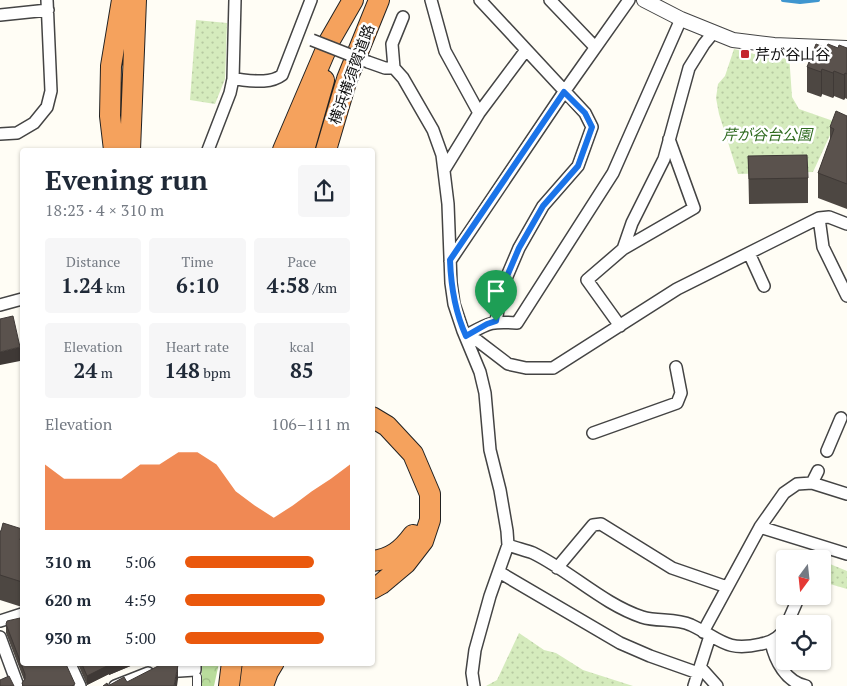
<!DOCTYPE html>
<html lang="en">
<head>
<meta charset="utf-8">
<style>
	body { margin:0; font-family:"PT Serif","Noto Sans JP",serif; background:#f6f6f7; color:#1f2937; height:100vh; display:flex; flex-direction:column; font-size:19px; white-space:nowrap }
	* { box-sizing:border-box; margin:0 }
	p { font-size:16px; color:#747a83 }
	.icon { flex:none; width:28px; height:28px; fill:none; stroke:currentColor; stroke-width:2; stroke-linecap:round; stroke-linejoin:round }
	.map { position:relative; flex:1; overflow:hidden }
	.panel { position:absolute; left:20px; top:148px; width:355px; height:518px; display:flex; flex-direction:column; background:#fff; border-radius:5px; box-shadow:0 1px 4px #0004 }
	.panel>* { flex:none }
	.needle { width:32px; rotate:195deg }
	.fabs { position:absolute; left:776px; top:550px; display:grid; gap:10px }
	.fabs a { display:grid; place-items:center; width:55px; height:55px; border-radius:5px; background:#fff; box-shadow:0 1px 4px #0004; font-size:25px }
	.pin { position:absolute; display:grid; place-items:center; width:42px; height:42px; color:#fff; margin:-51px -21px; border-radius:50% 50% 50% 0; rotate:-45deg; box-shadow:0 0 5px #0007 }
	.pin .icon { rotate:45deg }
	.round { display:grid; place-items:center; flex:none; width:52px; height:52px; border-radius:5px; background:#f6f6f7 }
	.summary { display:flex; align-items:center; justify-content:space-between; height:85px; padding:0 25px }
	h1 { font-size:28px; font-weight:600; line-height:38px }
	.stats { display:grid; grid-template-columns:repeat(3,1fr); gap:8px; height:85px; padding:5px 25px }
	.stats div { display:grid; align-content:center; border-radius:5px; background:#f6f6f7; text-align:center }
	.stats b { font-size:21px; font-weight:600 }
	.stats small { font-size:14px; font-weight:400 }
	.stats p { font-size:14px }
	.chart { height:140px; padding:10px 25px }
	.chart p { display:flex; justify-content:space-between }
	.chart svg { width:100%; height:90px; margin-top:5px; fill:#ea580c; opacity:.7 }
	ul { padding:0 25px; list-style:none; font-size:16px }
	li { display:grid; grid-template-columns:80px 60px 1fr; align-items:center; height:38px }
	li i { height:12px; border-radius:6px; background:#ea580c }
	.map>svg:first-child { display:block }
</style>
</head>
<body>
<div class="map">
<svg width="847" height="686" viewBox="0 0 847 686">
	<defs>
		<pattern id="green-dots" width="8" height="8" patternUnits="userSpaceOnUse" patternTransform="scale(1.25)"><rect width="8" height="8" fill="#d5ebbd"/><path d="M2 2h.1M6 6h.1" fill="none" stroke="#b6c8a1" stroke-width="1.8" stroke-linecap="round"/></pattern>
		<pattern id="forest-crowns" width="20" height="18" patternUnits="userSpaceOnUse" patternTransform="scale(1.25)"><rect width="20" height="18" fill="#b9dc9c"/><path d="M2 6a3 3 0 1 1 6 0M12 15a3 3 0 1 1 6 0" fill="none" stroke="#9ebc85"/></pattern>
	</defs>
	<rect width="100%" height="100%" fill="#fffdf5"/>
	<!-- green -->
	<path fill="url(#green-dots)" d="M 196,20 L 227,23 L 225,79 L 215,104 L 190,100 Z
		M 734,49 L 754,54 L 789,54 L 792,97 L 799,109 L 836,122 L 813,172 L 738,174 L 719,114 L 716,98 L 718,84 L 725,76 Z
		M 830,564 L 847,571 L 847,589 L 823,582 Z
		M 519,633 L 544,650 L 556,653 L 583,670 L 633,686 L 486,686 L 497,680 Z"/>
	<!-- forest -->
	<path fill="url(#forest-crowns)" d="M 202,663 L 219,663 L 214,686 L 201,686 Z"/>
	<g fill="none" stroke-linecap="round" stroke-linejoin="round">
		<!-- stream -->
		<path stroke="#3f96cf" stroke-width="4" d="M 783,0 L 800,2 L 818,0"/>
		<!-- pedestrian casing -->
		<g stroke="#444" stroke-width="10">
			<path id="pedestrian" d="M 197,686 L 197,677"/>
		</g>
		<!-- minor casing -->
		<g stroke="#444" stroke-width="14">
			<path id="minor" d="M 235,0 L 233,79 C 249,80 269,85 282,75 L 311,0
				M 431,0 L 445,51 L 479,113
				M 480,0 L 585,113 L 592,127 L 578,166 L 543,206 L 519,248 L 502,288 L 496,321
				M 550,0 L 595,47
				M 0,15 L 48,10
				M 403,17 L 392,44 L 394,68 L 403,78 L 433,130 L 442,155 L 448,204 L 451,283 L 454,304 L 463,331 L 480,372 L 485,393 L 490,450 L 500,490 L 507,531 L 508,545 L 490,596 L 475,650 L 472,673 L 474,686
				M 368,62 L 385,68 L 394,68
				M 0,134 L 17,133 L 34,123 L 47,107 L 51,91 L 47,0
				M 208,150 L 230,93 L 233,79
				M 444,170 L 479,113 L 526,50
				M 819,218 L 823,247 L 847,296
				M 623,249 L 632,223 L 664,159 L 689,68 L 704,44 L 713,33
				M 749,253 L 764,286
				M 450,261 L 564,92 L 629,0
				M 0,305 L 22,299
				M 620,326 L 587,280 L 623,249 L 694,208 L 669,139
				M 465,336 L 478,341 L 508,364 L 526,368 L 553,368 L 677,289 L 819,218 L 829,217 L 847,224
				M 465,336 C 489,323 490,321 517,323 L 613,173 L 681,19
				M 593,433 L 677,403 L 681,393 L 676,367
				M 827,451 L 841,418
				M 812,483 L 818,471
				M 760,527 L 847,554
				M 508,545 C 516,548 525,550 533,553 C 570,571 603,604 642,617 C 658,622 675,618 691,625 C 721,639 725,652 761,644 C 772,642 781,637 785,627
				M 557,568 L 593,525 L 601,524 L 672,568 L 727,587
				M 499,572 L 620,643 L 650,656 L 698,673
				M 0,621 L 22,614
				M 787,624 L 797,601 L 801,596
				M 703,632 L 760,527 L 784,493 L 797,484 L 812,483 L 847,494
				M 0,637 L 18,686
				M 771,642 C 775,661 786,682 806,686
				M 69,662 L 80,686
				M 700,667 L 717,686
				M 164,672 L 195,670 L 195,662
				M 115,686 L 148,673
				M 694,686 L 710,636"/>
		</g>
		<!-- tertiary casing -->
		<g stroke="#444" stroke-width="16">
			<path id="tertiary" d="M 644,0 L 681,19 L 733,40 L 774,45 L 847,48"/>
		</g>
		<!-- motorway casing -->
		<g stroke="#222" stroke-width="22">
			<path id="motorway" d="M 114,150 L 110,116 L 111,66 L 122,0
				M 130,150 L 136,0
				M 283,150 L 330,40 L 353,0
				M 304,150 L 324,80
				M 326,150 L 347,79 L 379,0
				M 372,417 L 387,426 L 413,454 L 430,494 L 430,520 L 423,541 L 406,563 L 381,584 L 372,589
				M 372,561 C 391,559 402,550 413,535
				M 229,686 L 232,662
				M 250,686 L 253,662
				M 263,686 L 268,672 L 274,662"/>
		</g>
		<!-- pedestrian -->
		<use href="#pedestrian" stroke="#fff" stroke-width="8"/>
		<!-- minor -->
		<use href="#minor" stroke="#fff" stroke-width="11"/>
		<!-- tertiary -->
		<use href="#tertiary" stroke="#fff" stroke-width="14"/>
		<!-- motorway -->
		<use href="#motorway" stroke="#f5a25d" stroke-width="20"/>
		<!-- minor-bridge casing -->
		<g stroke="#444" stroke-width="14" stroke-linecap="butt">
			<path id="minor-bridge" d="M 312,40 L 368,62"/>
		</g>
		<!-- minor-bridge -->
		<use href="#minor-bridge" stroke="#fff" stroke-width="11"/>
	</g>
	<!-- wall -->
	<path fill="#4d4742" d="M 826,48 L 847,48 L 847,99 L 845,98 L 844,100 L 834,96 L 833,98 L 822,94 L 821,97 L 807,92 L 807,67 Z
		M 847,116 L 847,209 L 818,198 L 818,173 L 830,141 L 830,127 Z
		M 748,156 L 808,178 L 808,203 L 749,204 Z
		M 22,529 L 22,607 L 0,600 L 0,531 Z
		M 21,622 L 75,686 L 22,686 L 22,683 L 24,680 L 6,633 L 6,624 Z
		M 77,662 L 140,662 L 109,675 L 109,674 L 87,685 Z"/>
	<!-- shaded-wall -->
	<path fill="#3f3936" d="M 822,69 L 822,94 L 821,97 L 821,72 Z
		M 834,71 L 834,96 L 833,98 L 833,73 Z
		M 845,73 L 845,98 L 844,100 L 844,75 Z
		M 20,347 L 20,361 L 0,365 L 0,352 Z
		M 119,662 L 140,662 L 109,675 L 109,666 Z
		M 109,665 L 109,674 L 87,685 L 87,676 Z
		M 178,665 L 178,679 L 177,686 L 174,686 Z"/>
	<!-- building -->
	<path fill="#5a524d" stroke="#3f3936" d="M 816,44 L 826,48 L 828,44 L 838,48 L 839,45 L 847,48 L 847,74 L 845,73 L 844,75 L 834,71 L 833,73 L 822,69 L 821,72 L 807,67 Z
		M 836,111 L 847,116 L 847,184 L 818,173 L 834,129 L 830,127 Z
		M 807,155 L 808,178 L 749,179 L 748,156 Z
		M 13,316 L 20,347 L 0,352 L 0,319 Z
		M 3,523 L 22,529 L 22,532 L 20,540 L 22,541 L 22,582 L 0,575 L 0,531 L 1,531 Z
		M 20,618 L 21,622 L 22,622 L 22,662 L 65,662 L 75,684 L 72,686 L 23,686 L 22,683 L 25,679 L 25,674 L 6,624 L 7,621 Z
		M 81,662 L 119,662 L 109,666 L 109,665 L 87,676 Z
		M 160,665 L 178,665 L 174,686 L 103,686 L 107,683 L 108,686 L 124,677 L 127,682 Z
		M 9,676 L 14,686 L 0,686 L 0,680 Z"/>
	<g fill="none" stroke-linecap="round" stroke-linejoin="round">
		<!-- route casing -->
		<g stroke="#fff" stroke-width="10">
			<path id="route" d="M 564,92 L 585,113 L 592,127 L 578,166 L 543,206 L 519,248 L 502,288 L 496,321 L 487,324 L 466,336 C 455,312 451,287 450,260 Z"/>
		</g>
		<!-- route -->
		<use href="#route" stroke="#1a73e8" stroke-width="6"/>
	</g>
	<!-- markers -->
	<rect fill="#c4262e" stroke="#fff" stroke-width="2" x="740" y="49" width="10" height="10" rx="2.5"/>
	<g text-anchor="middle" dominant-baseline="central" stroke-width="5" stroke-linejoin="round" paint-order="stroke">
		<!-- poi labels -->
		<g font-size="15" fill="#111" stroke="#fff" text-anchor="start">
			<text x="755" y="54">芹が谷山谷</text>
		</g>
		<!-- street labels -->
		<g font-size="15" fill="#111" stroke="#fff">
			<text transform="translate(351 74) rotate(-70)">横浜横須賀道路</text>
		</g>
		<!-- park labels -->
		<g font-size="15" font-style="italic" fill="#2f6b1f" stroke="#fff">
			<text x="767" y="134">芹が谷台公園</text>
		</g>
	</g>
</svg>
<div class="fabs">
<a><svg class="needle" viewBox="-14 -14 28 28"><path d="M0-13l5 13h-10z" fill="#e53935"/><path d="M0 13l5-13h-10z" fill="#747a83"/></svg></a>
<a><svg class="icon" aria-label="locate" viewBox="0 0 24 24"><circle cx="12" cy="12" r="6"/><path d="M12 2v4M12 18v4M2 12h4M18 12h4"/></svg></a>
</div>
<div class="pin" style="left:496px;top:321px;background:#1e9e55"><svg class="icon" aria-label="arrive" viewBox="0 0 24 24"><path d="M6 21V4h12l-3 4 3 4H6"/></svg></div>
<section class="panel">
<div class="summary"><div><h1>Evening run</h1><p>18:23 · 4 × 310 m</p></div><a class="round"><svg class="icon" aria-label="share" viewBox="0 0 24 24"><path d="M12 15V3M7 8l5-5 5 5M5 13v7h14v-7"/></svg></a></div>
<div class="stats">
<div><p>Distance</p><b>1.24<small> km</small></b></div>
<div><p>Time</p><b>6:10</b></div>
<div><p>Pace</p><b>4:58<small> /km</small></b></div>
</div>
<div class="stats">
<div><p>Elevation</p><b>24<small> m</small></b></div>
<div><p>Heart rate</p><b>148<small> bpm</small></b></div>
<div><p>kcal</p><b>85</b></div>
</div>
<div class="chart"><p><span>Elevation</span>106–111 m</p>
<svg viewBox="0 0 160 44" preserveAspectRatio="none"><path d="M0 44V12L10 19L20 19L30 19L40 19L50 12L60 12L70 6L80 6L90 12L100 25L110 32L120 38L130 32L140 25L150 19L160 12V44z"/></svg>
</div>
<ul>
<li><b>310 m</b>5:06<i style="width:78%"></i></li>
<li><b>620 m</b>4:59<i style="width:85%"></i></li>
<li><b>930 m</b>5:00<i style="width:84%"></i></li>
</ul>
</section>
</div>
</body>
</html>
